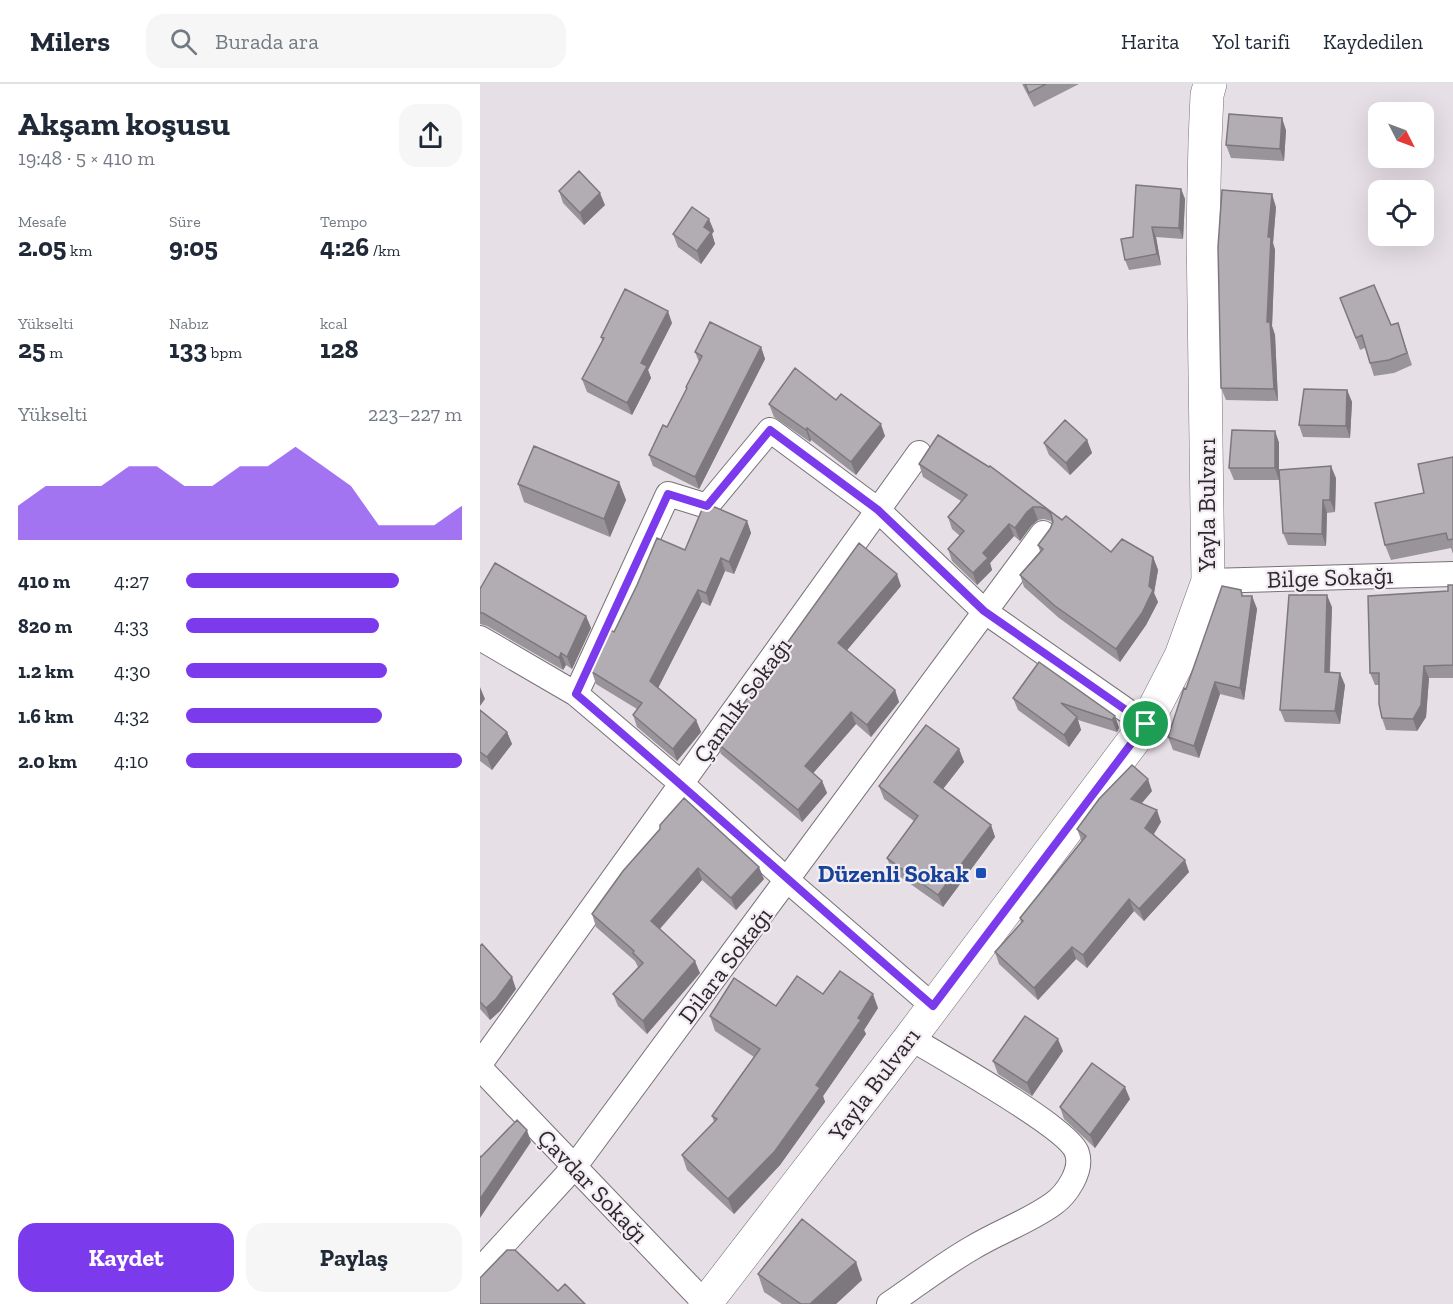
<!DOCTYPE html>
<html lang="tr">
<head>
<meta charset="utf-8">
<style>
	body { margin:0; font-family:"Zilla Slab",serif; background:#f6f6f7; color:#1f2937; height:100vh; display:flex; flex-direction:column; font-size:22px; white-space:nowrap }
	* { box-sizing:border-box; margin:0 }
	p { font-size:20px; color:#747a83 }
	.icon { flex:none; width:33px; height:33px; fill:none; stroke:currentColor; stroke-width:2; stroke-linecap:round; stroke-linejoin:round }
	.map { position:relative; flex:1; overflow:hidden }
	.side { display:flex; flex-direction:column; background:#fff; width:480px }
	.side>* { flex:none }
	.needle { width:39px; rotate:132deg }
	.buttons { position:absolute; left:888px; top:18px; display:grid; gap:12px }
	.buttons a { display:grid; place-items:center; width:66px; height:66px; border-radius:12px; background:#fff; box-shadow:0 6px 24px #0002; font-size:30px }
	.pin { position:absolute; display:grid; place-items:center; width:51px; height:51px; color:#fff; margin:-26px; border:3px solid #fff; border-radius:50%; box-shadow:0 2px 6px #0007 }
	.round { display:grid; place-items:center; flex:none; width:63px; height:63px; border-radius:18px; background:#f6f6f7 }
	.headline { display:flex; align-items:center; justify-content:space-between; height:102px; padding:0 18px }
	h1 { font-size:33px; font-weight:800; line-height:45px }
	.metrics { display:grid; grid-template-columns:repeat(3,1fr); gap:9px; height:102px; padding:6px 18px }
	.metrics div { display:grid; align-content:center }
	.metrics b { font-size:26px; font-weight:800 }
	.metrics small { font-size:16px; font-weight:400 }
	.metrics p { font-size:16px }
	.chart { height:168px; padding:12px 18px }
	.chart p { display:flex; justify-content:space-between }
	.chart svg { width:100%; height:108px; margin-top:6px; fill:#7c3aed; opacity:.7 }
	.button { display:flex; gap:12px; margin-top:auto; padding:12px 18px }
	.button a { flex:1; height:69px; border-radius:18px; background:#7c3aed; color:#fff; font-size:24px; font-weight:800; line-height:69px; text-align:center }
	.button a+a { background:#f6f6f7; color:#1f2937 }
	ul { padding:0 18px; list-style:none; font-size:20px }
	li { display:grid; grid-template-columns:96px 72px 1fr; align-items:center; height:45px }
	li i { height:15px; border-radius:8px; background:#7c3aed }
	header { display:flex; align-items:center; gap:36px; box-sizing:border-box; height:84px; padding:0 30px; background:#fff; border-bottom:2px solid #e0e1e3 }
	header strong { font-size:28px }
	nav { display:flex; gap:33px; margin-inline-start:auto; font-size:21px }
	.search { width:420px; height:54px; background:#f6f6f7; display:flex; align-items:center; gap:15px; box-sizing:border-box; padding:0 21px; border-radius:18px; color:#747a83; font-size:22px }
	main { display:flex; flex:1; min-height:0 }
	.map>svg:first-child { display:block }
</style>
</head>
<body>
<header>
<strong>Milers</strong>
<div class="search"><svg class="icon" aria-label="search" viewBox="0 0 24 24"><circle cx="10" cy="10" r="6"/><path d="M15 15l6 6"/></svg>Burada ara</div>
<nav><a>Harita</a><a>Yol tarifi</a><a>Kaydedilen</a></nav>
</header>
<main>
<section class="side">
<div class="headline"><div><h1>Akşam koşusu</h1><p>19:48 · 5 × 410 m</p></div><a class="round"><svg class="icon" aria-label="share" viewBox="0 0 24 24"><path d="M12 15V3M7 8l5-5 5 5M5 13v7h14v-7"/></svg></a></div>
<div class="metrics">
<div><p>Mesafe</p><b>2.05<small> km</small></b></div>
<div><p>Süre</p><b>9:05</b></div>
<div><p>Tempo</p><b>4:26<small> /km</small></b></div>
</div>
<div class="metrics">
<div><p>Yükselti</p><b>25<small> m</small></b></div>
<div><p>Nabız</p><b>133<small> bpm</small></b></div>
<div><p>kcal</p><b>128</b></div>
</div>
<div class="chart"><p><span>Yükselti</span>223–227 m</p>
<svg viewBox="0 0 160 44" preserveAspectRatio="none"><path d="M0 44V30L10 22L20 22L30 22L40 14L50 14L60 22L70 22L80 14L90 14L100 6L110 14L120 22L130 38L140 38L150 38L160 30V44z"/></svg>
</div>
<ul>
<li><b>410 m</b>4:27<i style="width:77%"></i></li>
<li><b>820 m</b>4:33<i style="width:70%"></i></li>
<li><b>1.2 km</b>4:30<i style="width:73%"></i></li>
<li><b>1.6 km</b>4:32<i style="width:71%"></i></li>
<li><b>2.0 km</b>4:10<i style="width:100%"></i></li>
</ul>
<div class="button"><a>Kaydet</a><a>Paylaş</a></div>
</section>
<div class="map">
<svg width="973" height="1220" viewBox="0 0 973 1220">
	<rect width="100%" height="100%" fill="#e6dfe6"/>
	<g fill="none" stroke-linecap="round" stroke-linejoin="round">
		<!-- minor casing -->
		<g stroke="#787278" stroke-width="26">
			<path id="minor" d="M 728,497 L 973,490
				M 0,554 L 96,610 L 202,700 L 307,796 L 453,922
				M 96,610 L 188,410 L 227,422 L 290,346 L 398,426 L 504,527 L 666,640
				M 0,980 L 439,369
				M 0,984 L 225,1219
				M 0,1186 L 95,1082 L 563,449
				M 409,1220 C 437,1201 464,1180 492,1164 C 518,1148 548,1138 573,1120 C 586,1111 603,1087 597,1069 C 590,1045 457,970 430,954"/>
		</g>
		<!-- secondary casing -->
		<g stroke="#787278" stroke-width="34">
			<path id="secondary" d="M 225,1220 L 430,954 L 666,640 L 701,572 L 728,497 L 723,148 L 725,57 L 727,11 L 730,0"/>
		</g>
		<!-- minor -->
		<use href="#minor" stroke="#fff" stroke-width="24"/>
		<!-- secondary -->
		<use href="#secondary" stroke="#fff" stroke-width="33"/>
	</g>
	<!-- wall -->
	<path fill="#99949a" d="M 542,0 L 599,0 L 554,23 Z
		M 806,46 L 804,77 L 751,74 L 746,61 Z
		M 701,105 L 705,115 L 703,155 L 676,153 L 681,181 L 649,186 L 645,176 L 653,153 Z
		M 79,107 L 125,121 L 104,141 L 83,119 Z
		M 796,123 L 793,159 L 795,166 L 792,242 L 795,251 L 798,317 L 746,316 L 741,304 Z
		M 234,147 L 232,150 L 235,160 L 221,180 L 198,163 L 193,150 Z
		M 860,214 L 911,241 L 922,251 L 932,281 L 914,289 L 894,292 L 885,264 L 880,266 Z
		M 192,239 L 168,286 L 171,294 L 152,331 L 107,308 L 102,295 L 122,257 L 121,253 Z
		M 281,263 L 285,275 L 219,405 L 173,382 L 169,371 L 187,343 L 207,306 L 206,303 L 219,278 L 215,268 Z
		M 867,306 L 872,318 L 870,354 L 823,353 L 819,341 Z
		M 356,316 L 405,352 L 376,391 L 331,356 L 330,358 L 294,333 L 289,320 Z
		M 795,347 L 799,359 L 799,396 L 754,396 L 749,384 Z
		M 458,351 L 631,468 L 673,473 L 678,486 L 674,509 L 678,518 L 666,541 L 640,578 L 579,534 L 544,503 L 540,491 L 560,467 L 558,461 L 570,445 L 572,439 L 571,437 L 564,435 L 558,436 L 552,441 L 540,457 L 534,452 L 510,479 L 512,486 L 497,501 L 472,477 L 468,465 L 480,452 L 472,445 L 468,433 L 481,417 L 443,393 L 439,380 Z
		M 607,356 L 612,369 L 590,391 L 569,371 L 564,359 Z
		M 973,373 L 973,470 L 971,464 L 911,476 L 905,461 L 944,409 Z
		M 856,394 L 855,428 L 847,429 L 846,462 L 808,461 L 803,449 Z
		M 139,398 L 146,416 L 130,453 L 44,418 L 38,400 Z
		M 267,437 L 271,449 L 254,490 L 245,487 L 230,522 L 222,518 L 178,604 L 216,636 L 221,648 L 197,677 L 157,643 L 153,631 L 157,625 L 116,600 L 112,588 L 134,548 L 205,466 Z
		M 973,501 L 973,594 L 949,594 L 946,633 L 937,647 L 906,646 L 902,634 L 899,601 L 895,601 L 890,589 Z
		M 421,502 L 367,566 L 415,606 L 419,618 L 391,653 L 376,640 L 333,689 L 342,697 L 347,709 L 322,738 L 241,670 L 236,658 Z
		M 0,505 L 106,532 L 111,544 L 92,585 L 86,581 L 83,586 L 7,542 L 0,540 Z
		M 761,506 L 763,512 L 772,512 L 777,525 L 764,616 L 740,610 L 719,674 L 693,666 L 688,653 L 706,605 Z
		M 852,523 L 850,588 L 865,601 L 860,640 L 805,638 L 800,626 Z
		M 559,578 L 635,632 L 639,644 L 637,648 L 598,636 L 601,646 L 589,663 L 538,626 L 533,614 Z
		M 0,626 L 27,648 L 32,660 L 12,686 L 0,677 Z
		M 479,665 L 484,678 L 463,705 L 511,741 L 515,753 L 463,823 L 412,787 L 407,774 L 434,737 L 404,715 L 399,702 Z
		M 672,707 L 662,719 L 681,738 L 674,750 L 709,788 L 664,837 L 654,827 L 607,884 L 596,875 L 558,916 L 519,880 L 515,868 L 541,839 L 540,834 L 602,758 L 597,745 Z
		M 180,745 L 284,795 L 256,826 L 222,796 L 180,845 L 220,889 L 167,950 L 138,922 L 133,910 L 158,883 L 155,877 L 116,843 L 112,830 Z
		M 0,862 L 36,905 L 20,927 L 10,936 L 0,925 Z
		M 296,922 L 398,924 L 384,946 L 386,950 L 343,1012 L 345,1018 L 300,1081 L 254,1130 L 207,1086 L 202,1071 L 234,1038 L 232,1032 L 274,973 L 235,947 L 230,932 Z
		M 583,967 L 552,1012 L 518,990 L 513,977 Z
		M 650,1015 L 615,1064 L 584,1035 L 580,1023 Z
		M 376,1178 L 382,1196 L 356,1220 L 302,1220 L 284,1208 L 278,1190 Z"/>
	<!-- shaded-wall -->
	<path fill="#7d787d" d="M 802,34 L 806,46 L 804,77 L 800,65 Z
		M 701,105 L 705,115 L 703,155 L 699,144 Z
		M 120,109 L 125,121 L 104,141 L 100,129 Z
		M 792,110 L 796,123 L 793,159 L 795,166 L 792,242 L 795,251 L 798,317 L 794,305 L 787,238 L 788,153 Z
		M 229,135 L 234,147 L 232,150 L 235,160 L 221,180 L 217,167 L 224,143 Z
		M 672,143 L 676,153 L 681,181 L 677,170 Z
		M 188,227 L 192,239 L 168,286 L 171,294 L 152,331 L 147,319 L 161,279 Z
		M 281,263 L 285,275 L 219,405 L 215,393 Z
		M 867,306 L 872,318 L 870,354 L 866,342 Z
		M 401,340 L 405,352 L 376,391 L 371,378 Z
		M 327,344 L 331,356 L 330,358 L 326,346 Z
		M 795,347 L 799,359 L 799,396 L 795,384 Z
		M 607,356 L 612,369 L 590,391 L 586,379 Z
		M 851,382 L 856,394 L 855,428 L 850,416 Z
		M 139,398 L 146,416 L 130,453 L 124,435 Z
		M 843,416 L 847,429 L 846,462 L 842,450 Z
		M 553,423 L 558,436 L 552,441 L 540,457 L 535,444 L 547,428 Z
		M 267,437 L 271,449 L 254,490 L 249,478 Z
		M 529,440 L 534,452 L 510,479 L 512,486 L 497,501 L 493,489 L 503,469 Z
		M 673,473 L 678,486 L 674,509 L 678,518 L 666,541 L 640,578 L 636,565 L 669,502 Z
		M 241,474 L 245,487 L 230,522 L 226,509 Z
		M 417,490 L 421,502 L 363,571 L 358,559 Z
		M 218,506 L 222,518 L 175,610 L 170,597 Z
		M 847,511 L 852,523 L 849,600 L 845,588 Z
		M 772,512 L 777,525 L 764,616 L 760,604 Z
		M 106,532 L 111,544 L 92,585 L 87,573 Z
		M 81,569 L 86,581 L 83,586 L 79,574 Z
		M 944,582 L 949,594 L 946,633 L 937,647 L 933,635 Z
		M 860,589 L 865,601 L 860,640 L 855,627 Z
		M 735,598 L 740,610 L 719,674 L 714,662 Z
		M 0,603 L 5,615 L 0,622 Z
		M 415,606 L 419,618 L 391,653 L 387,641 Z
		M 371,628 L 376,640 L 329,694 L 325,682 Z
		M 635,632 L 639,644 L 637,648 L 632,636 Z
		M 597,633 L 601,646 L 589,663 L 584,651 Z
		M 216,636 L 221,648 L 197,677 L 193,665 Z
		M 27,648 L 32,660 L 12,686 L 7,673 Z
		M 479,665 L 484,678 L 459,710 L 454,698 Z
		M 668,695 L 672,707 L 655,727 L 651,715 Z
		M 342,697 L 347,709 L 322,738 L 318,726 Z
		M 677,726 L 681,738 L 670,756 L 665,744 Z
		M 511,741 L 515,753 L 463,823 L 458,811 Z
		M 705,776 L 709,788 L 664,837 L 659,825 Z
		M 279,783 L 284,795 L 256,826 L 251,814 Z
		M 218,784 L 222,796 L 176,849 L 171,837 Z
		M 649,815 L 654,827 L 607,884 L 603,871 Z
		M 592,863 L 596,875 L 558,916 L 554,904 Z
		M 215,877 L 220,889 L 167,950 L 163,937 Z
		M 32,893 L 36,905 L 20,927 L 10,936 L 6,924 Z
		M 393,910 L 398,924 L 384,946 L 386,950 L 343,1012 L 345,1018 L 300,1081 L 254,1130 L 248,1115 L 378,934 Z
		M 578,955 L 583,967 L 552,1012 L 547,999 Z
		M 645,1003 L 650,1015 L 615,1064 L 610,1051 Z
		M 47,1046 L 51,1058 L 0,1134 L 0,1115 Z
		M 376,1178 L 382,1196 L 356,1220 L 330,1220 Z"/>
	<!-- building -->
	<path fill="#b2acb3" stroke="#7d787d" stroke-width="1.5" d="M 545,0 L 566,0 L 549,9 Z
		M 749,30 L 802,34 L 800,65 L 746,61 Z
		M 99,87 L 120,109 L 100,129 L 79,107 Z
		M 656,101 L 701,105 L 699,144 L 672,143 L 677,170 L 645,176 L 641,155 L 653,153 Z
		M 742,106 L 792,110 L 788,153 L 791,153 L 787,238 L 790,238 L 794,305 L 741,304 L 738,163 Z
		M 212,123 L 229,135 L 224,143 L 231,148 L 217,167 L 193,150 Z
		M 894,201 L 911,241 L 918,239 L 927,269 L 909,276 L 890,279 L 882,251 L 876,254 L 860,214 Z
		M 145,205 L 188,227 L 161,279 L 167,282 L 147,319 L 102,295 L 124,254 L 121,253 Z
		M 230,238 L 281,263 L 215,393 L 169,371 L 183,341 L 187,343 L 207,304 L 206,303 L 222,272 L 215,268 Z
		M 315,284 L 356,316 L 361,310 L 401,340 L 371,378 L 327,344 L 326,346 L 289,320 Z
		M 824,305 L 867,306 L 866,342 L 819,341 Z
		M 585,336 L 607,356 L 586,379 L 564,359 Z
		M 752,346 L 795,347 L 795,384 L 749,384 Z
		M 458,351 L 509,383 L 510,382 L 582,436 L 586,432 L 631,468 L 642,455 L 673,473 L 669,502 L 673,506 L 662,529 L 636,565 L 575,522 L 540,491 L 563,465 L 558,461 L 570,445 L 573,438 L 571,430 L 566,425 L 560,423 L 553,423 L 547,428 L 535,444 L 529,440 L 503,469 L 508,474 L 493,489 L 468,465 L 484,447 L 468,433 L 487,411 L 439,380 Z
		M 54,362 L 139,398 L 124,435 L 38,400 Z
		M 973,373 L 973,455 L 968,456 L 966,449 L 905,461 L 895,419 L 944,409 L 938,380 Z
		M 851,382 L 850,416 L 843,416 L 842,450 L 803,449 L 799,386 Z
		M 230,421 L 267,437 L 249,478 L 241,474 L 226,509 L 218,506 L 170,597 L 216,636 L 193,665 L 153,631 L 162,619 L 112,588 L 131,546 L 134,548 L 157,501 L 177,454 L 205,466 L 223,423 Z
		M 379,459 L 417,490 L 358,559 L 415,606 L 387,641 L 371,628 L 325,682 L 342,697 L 318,726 L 236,658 Z
		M 15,479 L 106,532 L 87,573 L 81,569 L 79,574 L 3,529 L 0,529 L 0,505 Z
		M 968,501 L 973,501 L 973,581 L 944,582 L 941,621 L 933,635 L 902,634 L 899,620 L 899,589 L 890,589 L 888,512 L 968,507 Z
		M 742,502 L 761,506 L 762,512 L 772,512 L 760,604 L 735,598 L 714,662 L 688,653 L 704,604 L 706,605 Z
		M 809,511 L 847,511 L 845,588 L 860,589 L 855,627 L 800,626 Z
		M 559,578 L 635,632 L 632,636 L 581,619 L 597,633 L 584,651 L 533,614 Z
		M 0,626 L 27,648 L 7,673 L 0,668 Z
		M 446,641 L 479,665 L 454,698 L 511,741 L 458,811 L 407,774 L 438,732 L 399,702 Z
		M 652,681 L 668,695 L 651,715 L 677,726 L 665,744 L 705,776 L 659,825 L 649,815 L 603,871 L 592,863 L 554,904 L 515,868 L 543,837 L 540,834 L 606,752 L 597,745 L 619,715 Z
		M 204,714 L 279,783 L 251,814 L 218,784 L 171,837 L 215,877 L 163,937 L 133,910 L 163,879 L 153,869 L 154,867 L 112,830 L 143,787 L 180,745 L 180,741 Z
		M 2,860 L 32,893 L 16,915 L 6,924 L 0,918 L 0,862 Z
		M 360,887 L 393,910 L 378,934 L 381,936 L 336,1001 L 340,1004 L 295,1067 L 248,1115 L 202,1071 L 237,1035 L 232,1032 L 280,965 L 230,932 L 254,894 L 296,922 L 317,892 L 343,910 Z
		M 545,932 L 578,955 L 547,999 L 513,977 Z
		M 612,979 L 645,1003 L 610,1051 L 580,1023 Z
		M 37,1036 L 47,1046 L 0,1115 L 0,1072 L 1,1073 Z
		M 322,1135 L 376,1178 L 330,1220 L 321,1220 L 278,1190 Z
		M 27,1166 L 35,1166 L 78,1207 L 85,1200 L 105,1220 L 0,1220 L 0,1194 Z"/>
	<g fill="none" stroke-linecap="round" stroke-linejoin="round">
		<!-- route casing -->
		<g stroke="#fff" stroke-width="12">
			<path id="route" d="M 290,346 L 398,426 L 504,527 L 666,640 L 453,922 C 333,819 216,712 96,610 L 188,410 L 227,422 Z"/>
		</g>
		<!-- route -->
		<use href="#route" stroke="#7c3aed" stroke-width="8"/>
	</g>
	<!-- markers -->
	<rect fill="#1a4fb4" stroke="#f3ecf3" stroke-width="2" x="495" y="783" width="12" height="12" rx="3"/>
	<g text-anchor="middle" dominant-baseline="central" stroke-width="4.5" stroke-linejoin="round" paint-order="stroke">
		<!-- street labels -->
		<g font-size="24" fill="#2c292c" stroke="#f3ecf3">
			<text transform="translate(726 421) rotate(-90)">Yayla Bulvarı</text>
			<text transform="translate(850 493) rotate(-2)">Bilge Sokağı</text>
			<text transform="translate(262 616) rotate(-54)">Çamlık Sokağı</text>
			<text transform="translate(245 881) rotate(-53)">Dilara Sokağı</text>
			<text transform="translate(394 1000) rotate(-53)">Yayla Bulvarı</text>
			<text transform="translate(113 1102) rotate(46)">Çavdar Sokağı</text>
		</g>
		<!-- transit labels -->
		<g font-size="24" font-weight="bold" fill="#164399" stroke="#f3ecf3" text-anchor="end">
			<text x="489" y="789">Düzenli Sokak</text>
		</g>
	</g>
</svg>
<div class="buttons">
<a><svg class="needle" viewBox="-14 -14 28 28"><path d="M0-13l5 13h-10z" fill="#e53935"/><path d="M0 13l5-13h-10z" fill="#747a83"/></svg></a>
<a><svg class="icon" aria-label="locate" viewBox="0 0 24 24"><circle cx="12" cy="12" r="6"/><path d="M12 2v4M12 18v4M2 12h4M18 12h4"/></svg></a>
</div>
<div class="pin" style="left:666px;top:640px;background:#1e9e55"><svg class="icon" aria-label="arrive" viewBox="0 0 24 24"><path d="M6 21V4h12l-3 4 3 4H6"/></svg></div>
</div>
</main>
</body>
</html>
